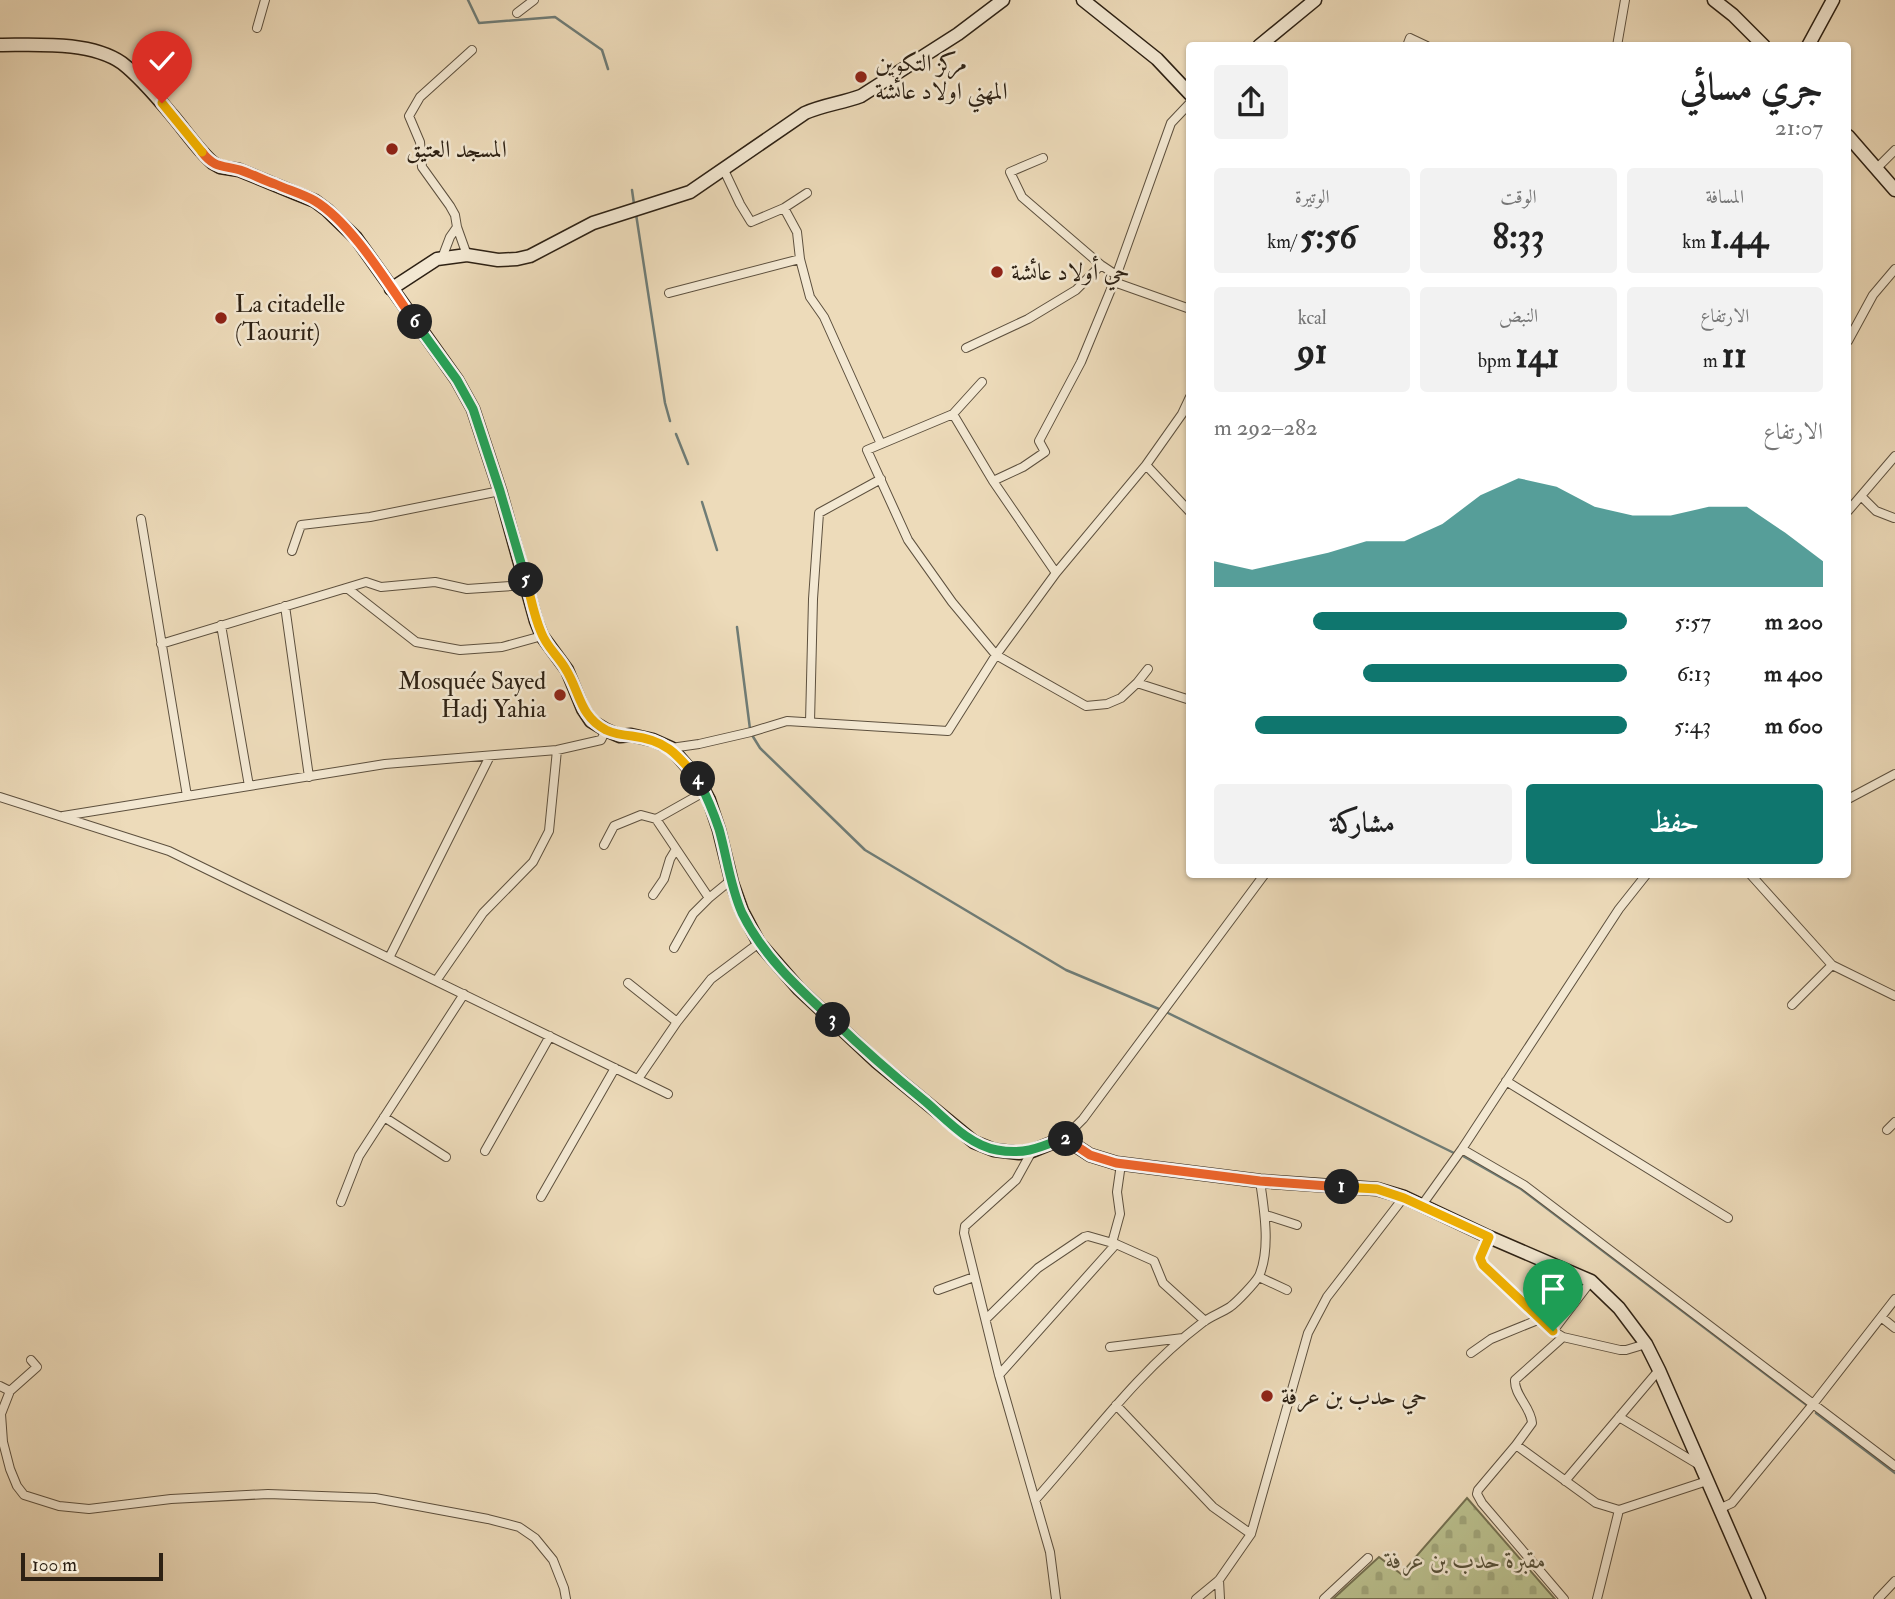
<!DOCTYPE html>
<html lang="ar">
<head>
<meta charset="utf-8">
<style>
	body { margin:0; font-family:"IM FELL Double Pica",Amiri,serif; background:#f2f2f2; color:#222; direction:rtl; height:100vh; display:flex; flex-direction:column; font-size:26px; white-space:nowrap }
	* { box-sizing:border-box; margin:0 }
	p { font-size:23px; color:#767676 }
	.icon { flex:none; width:38px; height:38px; fill:none; stroke:currentColor; stroke-width:2; stroke-linecap:round; stroke-linejoin:round }
	.map { position:relative; flex:1; overflow:hidden; direction:ltr }
	.details { position:absolute; left:1186px; top:42px; width:665px; height:836px; display:flex; flex-direction:column; background:#fff; border-radius:7px; box-shadow:0 2px 5px #0004; direction:rtl }
	.details>* { flex:none }
	.scale { position:absolute; left:21px; bottom:18px; width:142px; box-sizing:border-box; padding-left:7px; border:4px solid #2d2114; border-top:0; font-size:19px; line-height:24px; white-space:nowrap; color:#2d2114; -webkit-text-stroke:5px #f3e8d2; paint-order:stroke }
	.pin { position:absolute; display:grid; place-items:center; width:60px; height:60px; color:#fff; margin:-72px -30px; border-radius:50% 50% 50% 0; rotate:-45deg; box-shadow:0 0 7px #0007 }
	.pin .icon { rotate:45deg }
	.km { position:absolute; width:35px; height:35px; margin:-18px; border-radius:50%; background:#222; color:#fff; font-size:19px; line-height:35px; text-align:center }
	.round { display:grid; place-items:center; flex:none; width:74px; height:74px; border-radius:7px; background:#f2f2f2 }
	.headline { display:flex; align-items:center; justify-content:space-between; height:119px; padding:0 28px }
	h1 { font-size:38px; font-weight:700; line-height:52px }
	.metrics { display:grid; grid-template-columns:repeat(3,1fr); gap:10px; height:119px; padding:7px 28px }
	.metrics div { display:grid; align-content:center; border-radius:7px; background:#f2f2f2; text-align:center }
	.metrics b { font-size:35px; font-weight:700 }
	.metrics small { font-size:19px; font-weight:400 }
	.metrics p { font-size:19px }
	.chart { height:196px; padding:14px 28px }
	.chart p { display:flex; justify-content:space-between }
	.chart svg { width:100%; height:126px; margin-top:7px; fill:#0f766e; opacity:.7 }
	.primary-button { display:flex; gap:14px; margin-top:auto; padding:14px 28px }
	.primary-button a { flex:1; height:80px; border-radius:7px; background:#0f766e; color:#fff; font-size:28px; font-weight:700; line-height:80px; text-align:center }
	.primary-button a+a { background:#f2f2f2; color:#222 }
	ul { padding:0 28px; list-style:none; font-size:23px }
	li { display:grid; grid-template-columns:112px 84px 1fr; align-items:center; height:52px }
	li i { height:18px; border-radius:9px; background:#0f766e }
	.map>svg:first-child { display:block }
</style>
</head>
<body>
<div class="map">
<svg width="1895" height="1599" viewBox="0 0 1895 1599">
	<defs>
		<pattern id="cemetery-stones" width="16" height="16" patternUnits="userSpaceOnUse" patternTransform="scale(1.75)"><rect width="16" height="16" fill="#bac08e"/><path d="M2 7V4a2 2 0 0 1 4 0v3zM10 15v-3a2 2 0 0 1 4 0v3z" fill="#a0a57a"/></pattern>
	</defs>
	<rect width="100%" height="100%" fill="#eddbba"/>
	<filter id="stains"><feTurbulence type="fractalNoise" baseFrequency=".00286" numOctaves="4"/><feColorMatrix values="0 0 0 0 .2 0 0 0 0 .09 0 0 0 0 .02 0 0 0 .5 -.17"/></filter>
	<radialGradient id="worn" r=".72"><stop offset=".6" stop-color="#630" stop-opacity="0"/><stop offset="1" stop-color="#630" stop-opacity=".3"/></radialGradient>
	<!-- cemetery -->
	<path fill="url(#cemetery-stones)" stroke="#747051" stroke-width="2" d="M 1467,1498 L 1555,1599 L 1333,1599 L 1379,1557 L 1401,1574 Z"/>
	<g fill="none" stroke-linecap="round" stroke-linejoin="round">
		<!-- stream -->
		<path stroke="#6f7c76" stroke-width="2.5" d="M 468,0 L 479,23 L 555,17 L 602,50 L 608,69
			M 632,190 L 634,204
			M 636,214 L 665,403 L 670,421
			M 676,434 L 688,464
			M 702,502 L 717,550
			M 737,627 L 750,729
			M 752,735 L 760,748 L 865,850 L 1066,970 L 1159,1009
			M 1168,1013 L 1454,1153
			M 1463,1156 L 1521,1189 L 1808,1406
			M 1816,1413 L 1895,1473"/>
		<!-- street casing -->
		<g stroke="#5d503e" stroke-width="10">
			<path id="street" d="M 517,13 L 534,0
				M 257,28 L 265,0
				M 1407,46 L 1410,38 L 1427,46
				M 1617,46 L 1625,0
				M 1043,158 L 1010,172 L 1022,197 L 1101,265 L 1116,275
				M 723,168 L 740,204 L 751,222 L 784,208 L 807,193
				M 1877,168 L 1895,150
				M 784,208 L 797,232 L 800,259 L 810,297 L 824,317 L 881,444
				M 467,255 L 457,227 L 455,215 L 450,206 L 422,167 L 420,142 L 409,116 L 420,97 L 472,50
				M 442,258 L 450,237 L 457,227
				M 1114,282 L 1190,309
				M 669,293 L 800,259
				M 1848,341 L 1873,295 L 1895,269
				M 966,348 L 1028,319 L 1076,290 L 1101,265
				M 982,382 L 953,414 L 867,450 L 908,540 L 952,602 L 996,655 L 1086,706 L 1107,704 L 1121,698 L 1137,683 L 1148,669
				M 953,414 L 993,481 L 1056,573
				M 1146,465 L 1190,512
				M 993,481 L 1023,467 L 1045,452 L 1039,441 L 1081,362 L 1114,282 L 1171,123 L 1190,103
				M 1861,496 L 1876,511 L 1894,518
				M 1848,511 L 1895,456
				M 141,519 L 187,796
				M 292,551 L 301,525 L 370,517 L 500,491
				M 347,588 L 416,642 L 460,650 L 502,647 L 542,636
				M 285,606 L 309,777
				M 221,625 L 249,786
				M 161,644 L 366,582 L 381,587 L 435,582 L 467,589 L 527,585
				M 1137,683 L 1190,700
				M 810,722 L 813,599 L 819,513 L 881,479
				M 671,748 L 699,744 L 751,732 L 787,721 L 948,731 L 996,655 L 1056,573 L 1146,465 L 1182,414 L 1190,397
				M 0,797 L 169,851 L 668,1094
				M 1848,799 L 1895,774
				M 63,816 L 385,764 L 557,750 L 601,740 L 606,730
				M 656,819 L 704,792
				M 604,845 L 614,826 L 641,815 L 656,819 L 709,898
				M 1751,875 L 1832,965 L 1895,996
				M 653,895 L 664,879 L 670,859 L 676,849
				M 674,948 L 693,914 L 709,898 L 731,880
				M 389,958 L 490,756
				M 436,981 L 483,913 L 533,862 L 549,831 L 557,750
				M 628,983 L 677,1022
				M 1792,1005 L 1832,965
				M 638,1079 L 677,1022 L 711,979 L 759,943
				M 1506,1081 L 1728,1218
				M 384,1117 L 446,1157
				M 1887,1130 L 1895,1122
				M 1064,1138 L 1083,1119 L 1264,875
				M 1462,1149 L 1524,1185 L 1895,1466
				M 485,1151 L 550,1036
				M 1032,1151 L 1016,1180 L 965,1226 L 964,1233 L 999,1375 L 1050,1552 L 1056,1599
				M 541,1197 L 615,1068
				M 341,1202 L 359,1156 L 464,994
				M 1422,1205 L 1462,1149 L 1619,909 L 1646,875
				M 1266,1215 L 1297,1225
				M 1489,1237 L 1481,1258 L 1483,1265 L 1553,1331 L 1563,1337 L 1620,1350 L 1626,1350 L 1646,1344
				M 1112,1243 L 1120,1214 L 1117,1192 L 1121,1164
				M 1259,1277 L 1287,1290
				M 938,1290 L 974,1277
				M 1881,1317 L 1895,1328
				M 986,1319 L 1038,1268 L 1084,1237 L 1088,1236 L 1116,1244 L 1154,1261 L 1163,1283 L 1205,1321
				M 1553,1331 L 1591,1281
				M 1563,1337 L 1515,1380 C 1514,1395 1531,1407 1532,1423 L 1516,1445 L 1478,1490 L 1477,1494 L 1482,1503 L 1564,1599
				M 1110,1347 L 1183,1338
				M 1471,1353 L 1491,1339 L 1540,1319
				M 31,1360 L 37,1367 L 10,1391 L 1,1414 L 3,1442 L 10,1469 L 17,1486 L 24,1495 L 59,1506 L 89,1509 L 171,1499 L 268,1494 L 375,1498 L 488,1519 L 519,1527 L 535,1538 L 553,1560 L 564,1588 L 566,1599
				M 999,1375 L 1116,1244
				M 0,1386 L 10,1391
				M 1116,1405 L 1213,1507 L 1251,1534
				M 1619,1417 L 1701,1466
				M 1516,1445 L 1596,1503 L 1619,1510 L 1707,1481
				M 1565,1481 L 1659,1370
				M 1035,1500 C 1089,1440 1137,1372 1202,1323 C 1211,1316 1221,1313 1230,1307 C 1237,1302 1255,1283 1259,1276 C 1271,1249 1264,1209 1260,1181
				M 1719,1509 L 1732,1503 L 1814,1403 L 1895,1299
				M 1219,1580 L 1220,1599
				M 1196,1599 L 1219,1580 L 1251,1534 L 1308,1333 L 1327,1297 L 1404,1197
				M 1324,1599 L 1368,1558
				M 1597,1599 L 1619,1510
				M 1878,1599 L 1895,1581"/>
		</g>
		<!-- secondary casing -->
		<g stroke="#2d2114" stroke-width="15">
			<path id="secondary" d="M 1083,0 L 1157,59 L 1190,94
				M 1714,0 L 1733,15 L 1764,46
				M 0,45 C 37,45 90,41 122,63 C 140,77 156,96 171,114 C 185,130 197,149 213,163 L 220,167 L 239,170 L 295,193 L 315,201 L 327,210 L 356,238 L 457,380 L 473,409 L 500,491 L 536,621 L 542,636 L 567,670 L 583,709 L 591,721 L 606,730 L 620,736 L 631,735 L 653,740 L 671,748 L 698,779 L 709,800 L 719,830 L 732,883 L 742,911 L 759,943 L 799,989 L 877,1062 L 974,1142 L 994,1150 L 1019,1153 L 1032,1151 L 1064,1138 L 1090,1155 L 1116,1163 L 1260,1181 L 1377,1189 L 1404,1197 L 1489,1237 L 1591,1281 L 1619,1308 L 1646,1344 L 1659,1370 L 1759,1599
				M 1259,46 L 1315,0
				M 1808,46 L 1833,0
				M 1848,136 L 1895,190
				M 391,289 L 437,259 L 467,255 L 498,260 L 517,259 L 530,256 L 593,223 L 690,192 L 805,113 C 823,105 842,103 861,96 L 958,34 L 1003,0"/>
		</g>
		<!-- street -->
		<use href="#street" stroke="#f3e8d2" stroke-width="8"/>
		<!-- secondary -->
		<use href="#secondary" stroke="#f3e8d2" stroke-width="12"/>
	</g>
	<g fill="none" stroke-linecap="round" stroke-linejoin="round">
		<!-- split-1 casing -->
		<g stroke="#fff" stroke-width="14">
			<path id="split-1" d="M 1342,1187 L 1377,1189 L 1404,1198 L 1489,1237 L 1480,1258 L 1483,1265 L 1553,1331"/>
		</g>
		<!-- split-2 casing -->
		<g stroke="#fff" stroke-width="14">
			<path id="split-2" d="M 1066,1139 L 1090,1155 L 1116,1163 L 1260,1181 L 1342,1187"/>
		</g>
		<!-- split-3 casing -->
		<g stroke="#fff" stroke-width="14">
			<path id="split-3" d="M 833,1020 C 863,1049 894,1076 926,1102 C 947,1120 969,1145 997,1150 C 1024,1155 1039,1148 1064,1138 L 1066,1139"/>
		</g>
		<!-- split-4 casing -->
		<g stroke="#fff" stroke-width="14">
			<path id="split-4" d="M 698,779 C 706,795 713,811 719,829 C 727,857 730,886 742,913 C 763,956 798,988 833,1020"/>
		</g>
		<!-- split-5 casing -->
		<g stroke="#fff" stroke-width="14">
			<path id="split-5" d="M 526,580 C 531,598 534,616 541,632 C 546,646 558,656 565,668 C 580,691 579,716 606,730 C 615,734 622,735 632,736 C 666,740 677,754 698,779"/>
		</g>
		<!-- split-6 casing -->
		<g stroke="#fff" stroke-width="14">
			<path id="split-6" d="M 415,322 L 457,380 L 473,409 L 500,491 L 526,580"/>
		</g>
		<!-- split-7 casing -->
		<g stroke="#fff" stroke-width="14">
			<path id="split-7" d="M 202,152 C 214,168 222,165 240,170 C 252,174 263,180 275,184 C 288,190 303,194 315,201 C 353,224 389,286 415,322"/>
		</g>
		<!-- split-8 casing -->
		<g stroke="#fff" stroke-width="14">
			<path id="split-8" d="M 162,103 L 202,152"/>
		</g>
		<!-- split-1 -->
		<use href="#split-1" stroke="#f5b400" stroke-width="9"/>
		<!-- split-2 -->
		<use href="#split-2" stroke="#f0652b" stroke-width="9"/>
		<!-- split-3 -->
		<use href="#split-3" stroke="#22a559" stroke-width="9"/>
		<!-- split-4 -->
		<use href="#split-4" stroke="#22a559" stroke-width="9"/>
		<!-- split-5 -->
		<use href="#split-5" stroke="#f5b400" stroke-width="9"/>
		<!-- split-6 -->
		<use href="#split-6" stroke="#22a559" stroke-width="9"/>
		<!-- split-7 -->
		<use href="#split-7" stroke="#f0652b" stroke-width="9"/>
		<!-- split-8 -->
		<use href="#split-8" stroke="#f5b400" stroke-width="9"/>
	</g>
	<!-- markers -->
	<g fill="#8f2418" stroke="#f3e8d2" stroke-width="2.5">
		<circle cx="861" cy="77" r="7"/>
		<circle cx="392" cy="149" r="7"/>
		<circle cx="997" cy="272" r="7"/>
		<circle cx="221" cy="318" r="7"/>
		<circle cx="560" cy="695" r="7"/>
		<circle cx="1267" cy="1396" r="7"/>
	</g>
	<g text-anchor="middle" dominant-baseline="central" stroke-width="5" stroke-linejoin="round" paint-order="stroke">
		<!-- poi labels -->
		<g font-size="24" fill="#2d2114" stroke="#f3e8d2" text-anchor="start">
			<text x="875" y="63">مركز التكوين<tspan x="875" dy="28">المهني اولاد عائشة</tspan></text>
			<text x="406" y="149">المسجد العتيق</text>
			<text x="1011" y="272">حي أولاد عائشة</text>
			<text x="235" y="304">La citadelle<tspan x="235" dy="28">(Taourit)</tspan></text>
			<text x="546" y="681" text-anchor="end">Mosquée Sayed<tspan x="546" dy="28">Hadj Yahia</tspan></text>
			<text x="1281" y="1396">حي حدب بن عرفة</text>
		</g>
		<!-- park labels -->
		<g font-size="24" font-style="italic" fill="#575139" stroke="#f3e8d2">
			<text x="1466" y="1560">مقبرة حدب بن عرفة</text>
		</g>
	</g>
	<rect width="100%" height="100%" filter="url(#stains)"/>
	<rect width="100%" height="100%" fill="url(#worn)"/>
</svg>
<div class="scale">100 m</div>
<div class="pin" style="left:1553px;top:1331px;background:#1e9e55"><svg class="icon" aria-label="arrive" viewBox="0 0 24 24"><path d="M6 21V4h12l-3 4 3 4H6"/></svg></div>
<div class="pin" style="left:162px;top:103px;background:#d93025"><svg class="icon" aria-label="check" viewBox="0 0 24 24"><path d="M5 12l5 5 9-10"/></svg></div>
<b class="km" style="left:1342px;top:1187px">1</b>
<b class="km" style="left:1066px;top:1139px">2</b>
<b class="km" style="left:833px;top:1020px">3</b>
<b class="km" style="left:698px;top:779px">4</b>
<b class="km" style="left:526px;top:580px">5</b>
<b class="km" style="left:415px;top:322px">6</b>
<section class="details">
<div class="headline"><div><h1>جري مسائي</h1><p>21:07</p></div><a class="round"><svg class="icon" aria-label="share" viewBox="0 0 24 24"><path d="M12 15V3M7 8l5-5 5 5M5 13v7h14v-7"/></svg></a></div>
<div class="metrics">
<div><p>المسافة</p><b>1.44<small> km</small></b></div>
<div><p>الوقت</p><b>8:33</b></div>
<div><p>الوتيرة</p><b>5:56<small> /km</small></b></div>
</div>
<div class="metrics">
<div><p>الارتفاع</p><b>11<small> m</small></b></div>
<div><p>النبض</p><b>141<small> bpm</small></b></div>
<div><p>kcal</p><b>91</b></div>
</div>
<div class="chart"><p><span>الارتفاع</span>282–292 m</p>
<svg viewBox="0 0 160 44" preserveAspectRatio="none"><path d="M0 44V35L10 38L20 35L30 32L40 28L50 28L60 22L70 12L80 6L90 9L100 16L110 19L120 19L130 16L140 16L150 25L160 35V44z"/></svg>
</div>
<ul>
<li><b>200 m</b>5:57<i style="width:76%"></i></li>
<li><b>400 m</b>6:13<i style="width:64%"></i></li>
<li><b>600 m</b>5:43<i style="width:90%"></i></li>
</ul>
<div class="primary-button"><a>حفظ</a><a>مشاركة</a></div>
</section>
</div>
</body>
</html>
